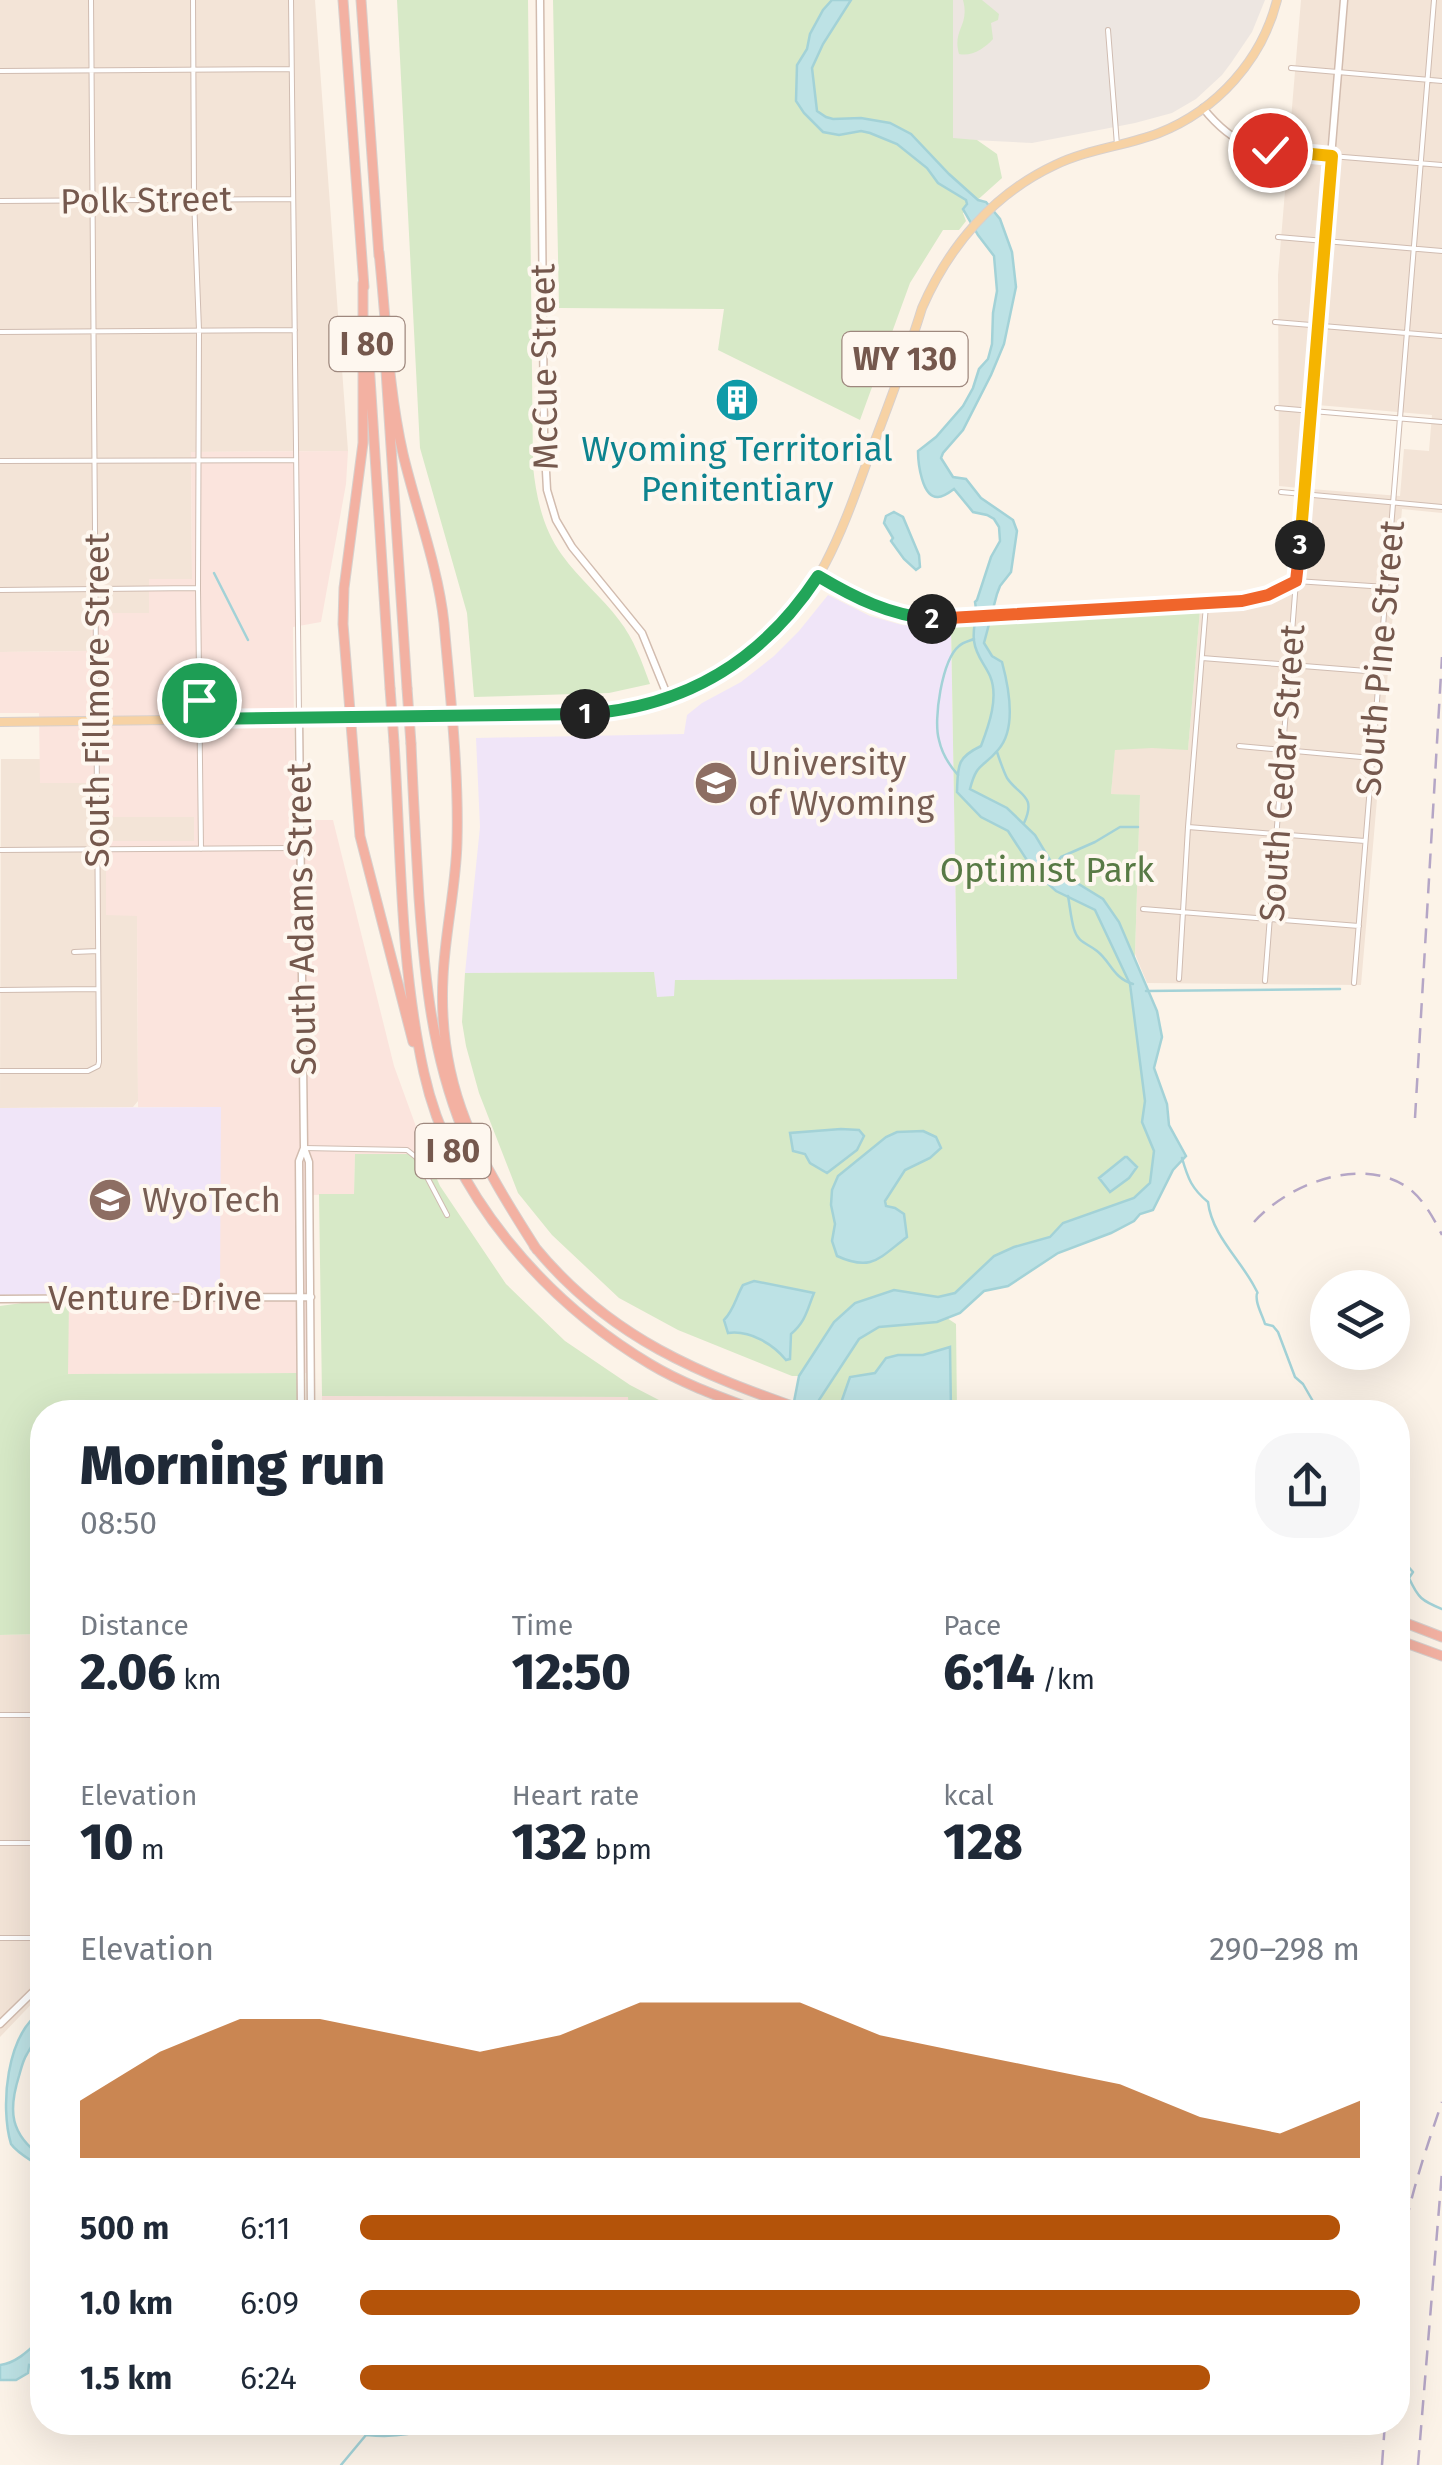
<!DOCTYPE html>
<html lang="en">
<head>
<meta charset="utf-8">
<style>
	body { margin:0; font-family:"Fira Sans",sans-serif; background:#f6f6f7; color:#1f2937; height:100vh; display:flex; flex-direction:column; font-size:38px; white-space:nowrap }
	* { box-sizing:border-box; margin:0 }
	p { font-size:32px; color:#747a83 }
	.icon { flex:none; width:55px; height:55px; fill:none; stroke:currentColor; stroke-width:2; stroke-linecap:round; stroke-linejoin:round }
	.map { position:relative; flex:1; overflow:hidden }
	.sheet { position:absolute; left:30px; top:1400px; width:1380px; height:1035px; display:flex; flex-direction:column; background:#fff; border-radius:40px; box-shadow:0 10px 40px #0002 }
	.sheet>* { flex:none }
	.fabs { position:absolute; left:1310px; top:1270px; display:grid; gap:20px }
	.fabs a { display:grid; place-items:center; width:100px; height:100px; border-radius:50%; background:#fff; box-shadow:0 10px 40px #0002; font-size:50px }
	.pin { position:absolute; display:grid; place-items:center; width:85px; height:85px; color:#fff; margin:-42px; border:5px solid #fff; border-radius:50%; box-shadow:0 2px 10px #0007 }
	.km { position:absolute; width:50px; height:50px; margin:-25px; border-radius:50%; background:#222; color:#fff; font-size:28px; line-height:50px; text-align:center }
	.round { display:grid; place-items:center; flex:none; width:105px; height:105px; border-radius:40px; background:#f6f6f7 }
	.summary { display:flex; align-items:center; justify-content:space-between; height:170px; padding:0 50px }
	h1 { font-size:55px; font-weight:800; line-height:75px }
	.stats { display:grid; grid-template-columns:repeat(3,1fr); gap:15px; height:170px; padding:10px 50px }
	.stats div { display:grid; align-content:center }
	.stats b { font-size:50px; font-weight:800 }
	.stats small { font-size:28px; font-weight:400 }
	.stats p { font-size:28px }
	.chart { height:280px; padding:20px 50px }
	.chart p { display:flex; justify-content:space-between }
	.chart svg { width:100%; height:180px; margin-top:10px; fill:#b45309; opacity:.7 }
	ul { padding:0 50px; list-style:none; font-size:32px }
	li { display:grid; grid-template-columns:160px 120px 1fr; align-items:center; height:75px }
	li i { height:25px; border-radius:12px; background:#b45309 }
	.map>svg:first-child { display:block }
</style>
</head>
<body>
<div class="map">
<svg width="1442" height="2465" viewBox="0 0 1442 2465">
	<rect width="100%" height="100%" fill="#fcf3e8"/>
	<!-- residential -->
	<path fill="#f3e4d7" d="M 0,0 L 315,0 L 348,451 L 191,452 L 192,580 L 149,613 L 92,651 L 0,652 Z
		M 1301,0 L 1442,0 L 1442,513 L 1402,509 L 1361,985 L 1147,983 L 1135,954 L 1140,796 L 1111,794 L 1115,745 L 1188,749 L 1200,610 L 1245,607 L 1270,601 L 1302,586 L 1311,489 L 1400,496 L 1404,449 L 1429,451 L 1432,415 L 1306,404 L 1299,488 L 1279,486 L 1278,275 Z
		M 1,759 L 41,759 L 41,783 L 93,783 L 93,817 L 194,817 L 195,841 L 107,841 L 137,915 L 138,1101 L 133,1107 L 0,1108 Z
		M 42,1634 L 42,1993 L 0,2037 L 0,1635 Z"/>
	<!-- commercial -->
	<path fill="#fbe4dd" d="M 348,451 L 346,484 L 321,622 L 293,627 L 295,820 L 333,820 L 394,1066 L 426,1154 L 355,1154 L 354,1194 L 312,1195 L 314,1373 L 67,1374 L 69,1294 L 219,1293 L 220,1107 L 138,1107 L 137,916 L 106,915 L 106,841 L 194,841 L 194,817 L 93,817 L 92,783 L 40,783 L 39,713 L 0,713 L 0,652 L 91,651 L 92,613 L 149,613 L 149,579 L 192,579 L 191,452 Z
		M 322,1396 L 629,1397 L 629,1412 L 322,1412 Z"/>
	<!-- industrial -->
	<path fill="#ede6e1" d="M 953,0 L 1265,0 L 1252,32 L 1231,63 L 1222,75 L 1196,99 L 1172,113 L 1135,123 L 1032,143 L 953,139 Z"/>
	<!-- education -->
	<path fill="#f0e5f8" d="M 828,595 L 870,616 L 902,625 L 951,629 L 957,979 L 676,980 L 675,997 L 656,997 L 654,972 L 465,973 L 480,827 L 476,738 L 684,734 L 687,715 L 702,703 L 741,682 L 774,656 L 799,631 Z
		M 221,1107 L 220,1293 L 0,1295 L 0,1108 Z"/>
	<!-- green -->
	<path fill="#d7e9c7" d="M 397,0 L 528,0 L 533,466 C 536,497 543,529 562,555 C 579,579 602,597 619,620 C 634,639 642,662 650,684 L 609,693 L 474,697 L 467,613 L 420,448 Z
		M 553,0 L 953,0 L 953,138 L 977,140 L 997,154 L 1002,178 L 963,213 L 966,221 L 959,230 L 943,230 L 910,283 L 860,420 L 718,350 L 724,309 L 559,308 Z
		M 963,0 L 982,0 L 999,14 L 998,20 L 991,23 L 993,39 C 985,48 972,57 959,54 C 952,29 970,26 963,0 Z
		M 1200,610 L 1188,750 L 1152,748 L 1115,750 L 1111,794 L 1140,795 L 1135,954 L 1131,978 L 1128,979 L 1136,1022 L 1145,1101 L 1142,1122 L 1154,1151 L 1150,1183 L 1134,1198 L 1063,1223 L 1050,1237 L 1035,1242 L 955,1294 L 938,1297 L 894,1290 L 855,1303 L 834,1322 L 799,1376 L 792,1376 L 678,1330 L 619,1298 L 552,1235 L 518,1193 L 479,1093 L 466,1046 L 462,1022 L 465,973 L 654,972 L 657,997 L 674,996 L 675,980 L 957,979 L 951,624 Z
		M 355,1154 L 426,1154 L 440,1186 L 506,1284 L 565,1341 L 630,1385 L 682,1412 L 629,1412 L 628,1397 L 322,1396 L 319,1194 L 354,1194 Z
		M 22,1303 L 69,1303 L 68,1374 L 298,1373 L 298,1412 L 42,1412 L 42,1634 L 0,1635 L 0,1306 Z
		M 947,1318 L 956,1324 L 957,1412 L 843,1412 L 818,1403 L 859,1338 L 879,1327 L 936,1322 Z"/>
	<!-- water -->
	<path fill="#bde2e5" stroke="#a3d2d7" stroke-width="2.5" d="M 832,0 L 851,0 L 823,44 L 812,68 L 817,111 L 826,117 L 833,119 L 861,118 L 890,123 L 911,134 L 949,174 L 978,200 L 986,202 L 1000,219 L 1012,252 L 1016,287 L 1004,344 L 991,375 L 963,430 L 943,453 L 941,458 L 953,477 L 966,479 L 981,498 L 1013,520 L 1017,531 L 1011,572 L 1000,586 L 997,594 L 984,643 L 992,656 L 1002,662 C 1009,688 1017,729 998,750 C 982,769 977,762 970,789 L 1007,808 L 1035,835 L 1056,870 L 1103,899 L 1119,922 L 1157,1011 L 1162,1037 L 1154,1068 L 1167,1104 L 1169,1125 L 1186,1156 L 1173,1170 L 1153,1210 L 1140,1214 L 1134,1221 L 1111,1233 L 1058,1253 L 1008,1286 L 984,1291 L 960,1313 L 937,1322 L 879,1327 L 859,1339 L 819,1400 L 815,1412 L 792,1412 L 799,1376 L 834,1322 L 855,1303 L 894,1290 L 938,1297 L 955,1293 L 994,1256 L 1014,1247 L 1050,1237 L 1063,1223 L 1134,1198 L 1150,1183 L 1154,1151 L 1142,1122 L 1145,1101 L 1130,984 L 1095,910 L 1056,891 L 1034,871 L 1008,831 L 981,817 L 957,792 C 958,766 956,758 981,746 C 989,725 999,697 990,676 C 984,663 976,656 974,641 C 972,628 978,616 975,602 L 977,600 L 991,557 L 1000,541 L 999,527 L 994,519 L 987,515 L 973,512 L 954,489 C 950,492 943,497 938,497 C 922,498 918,463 918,451 L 936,437 L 963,406 L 973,388 L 979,369 L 988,359 L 992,344 L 993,313 L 997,291 L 994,256 L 978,235 L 963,209 L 967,204 L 966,200 L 938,183 L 927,168 L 897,144 L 870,133 L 861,131 L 839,135 L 823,132 L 804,113 L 796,101 L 797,65 L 807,49 L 810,34 L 823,10 Z
		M 894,512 L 903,517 L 919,555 L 920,567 L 916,570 L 904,559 L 891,541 L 893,538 L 884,523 L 886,516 Z
		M 841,1129 L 859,1130 L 864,1136 L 857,1150 L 827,1173 L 810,1163 L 805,1154 L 793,1151 L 790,1133 Z
		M 923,1131 L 936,1137 L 941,1148 L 930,1158 L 905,1170 L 885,1201 L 886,1206 L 895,1208 L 904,1214 L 907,1237 C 879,1258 872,1272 837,1256 L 832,1241 L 835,1224 L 831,1205 L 832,1190 L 838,1176 L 886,1137 L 897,1132 Z
		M 1125,1157 L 1127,1157 L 1137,1167 L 1129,1178 L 1110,1192 L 1099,1178 Z
		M 754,1281 L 814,1293 C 807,1310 806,1321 791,1334 L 790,1359 L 786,1360 C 773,1344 750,1330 728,1333 L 724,1320 C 734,1310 736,1297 743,1285 Z
		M 950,1347 L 951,1412 L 866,1412 L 845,1405 L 842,1400 L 850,1377 L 875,1373 L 886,1358 L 898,1355 L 923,1355 Z
		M 42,2011 C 43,2033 37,2036 27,2054 C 23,2060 21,2069 19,2076 C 8,2111 10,2134 42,2157 L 42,2168 C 33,2161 18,2154 11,2144 C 0,2107 6,2034 42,2011 Z
		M 42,2338 L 42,2359 L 37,2366 L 29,2365 L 28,2373 L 16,2380 L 0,2380 L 0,2365 C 17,2363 30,2349 42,2338 Z"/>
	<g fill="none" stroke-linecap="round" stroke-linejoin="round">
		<!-- stream -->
		<path stroke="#a3d2d7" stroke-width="2.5" d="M 214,573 L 248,640
			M 997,752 C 1000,761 1003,770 1007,778 C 1019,796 1037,795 1024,823
			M 958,775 C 949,765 942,754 939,740 C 933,720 942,660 959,646 C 963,642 969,641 974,639
			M 1053,868 L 1061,857 L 1095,842 L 1120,827 L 1138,827
			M 1068,896 C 1070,907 1071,919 1074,929 C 1078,943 1087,943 1097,951 C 1111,962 1113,978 1133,984
			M 1146,991 L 1340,989
			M 1182,1158 C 1188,1179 1192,1189 1208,1202 C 1212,1235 1239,1258 1254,1286 C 1261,1299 1255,1287 1257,1301 C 1258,1308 1263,1317 1265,1324 L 1273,1326 L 1278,1332 L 1295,1377 L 1303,1384 L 1318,1410 L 1317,1412
			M 1398,1545 L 1406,1564 L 1413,1572 L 1409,1578 C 1418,1598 1422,1601 1442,1609
			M 523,2422 C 555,2429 577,2434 608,2422
			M 341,2465 L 366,2435 C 398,2438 417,2434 446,2422"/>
		<!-- street casing -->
		<g stroke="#d0bcb1" stroke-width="6">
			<path id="street" d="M 193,0 L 194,198 L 199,330 L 198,588 L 201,849
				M 291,0 L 299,715
				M 1108,30 L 1117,145
				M 1291,68 L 1442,81
				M 0,71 L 290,69
				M 1331,156 L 1442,165
				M 0,201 L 293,199
				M 1278,237 L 1442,251
				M 1275,322 L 1442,336
				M 0,332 L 295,330
				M 1277,408 L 1442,422
				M 0,461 L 295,460
				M 1281,492 L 1442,507
				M 0,590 L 198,588
				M 1202,658 L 1379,672
				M 1239,746 L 1372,758
				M 1188,827 L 1365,841
				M 0,850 L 299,848
				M 1143,909 L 1359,926
				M 74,952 L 98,951
				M 1179,979 L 1188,827 L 1206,605
				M 1265,981 L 1296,581 L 1386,587
				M 1354,983 L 1434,0
				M 0,990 L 98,989
				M 0,1071 L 88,1071 L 98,1066 L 99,1062 L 91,0
				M 304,1148 L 407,1150 L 417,1158 L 447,1215
				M 518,1408 L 519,1412
				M 0,1715 L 42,1715
				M 0,1843 L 42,1843
				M 0,1938 L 42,1938"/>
		</g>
		<!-- secondary casing -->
		<g stroke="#d2bcaf" stroke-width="9">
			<path id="secondary" d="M 540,0 L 544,433 L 547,490 L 556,520 L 572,547 L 642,633 L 668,697
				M 1203,108 C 1243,158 1273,151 1331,156
				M 818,577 C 855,598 891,616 935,619 L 1242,601 L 1268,595 L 1296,581 L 1344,0
				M 299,718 L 304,1148 L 299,1161 L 301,1412
				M 304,1148 L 309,1162 L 311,1412
				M 0,1299 L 311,1297
				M 0,2024 L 42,1983"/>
		</g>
		<!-- primary casing -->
		<g stroke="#d8d0cd" stroke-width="10">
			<path id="primary" d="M 0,722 L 577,715 C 684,706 773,661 825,564 C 844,528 857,489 871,451 C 889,404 907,357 922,308 C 949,246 993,194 1055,165 C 1088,149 1125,146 1159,133 C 1217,110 1262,60 1277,0"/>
		</g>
		<!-- highway casing -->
		<g stroke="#d8d0cd" stroke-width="11">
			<path id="highway" d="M 343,0 L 364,287
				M 361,0 L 379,256
				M 379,252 C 386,318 388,388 403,454 C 416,509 438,567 444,623 C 450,693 459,772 457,842 C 456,887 445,932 443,977 C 437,1090 479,1159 537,1250
				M 363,283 L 363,443 L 344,588 L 343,624 L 360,836 L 413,1042
				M 369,362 L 390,688
				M 386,371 L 407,688
				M 394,742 C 401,852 400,965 424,1073 C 451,1195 546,1302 650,1364 C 685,1385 723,1398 761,1412
				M 411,744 C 413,795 416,846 419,898 C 425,980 432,1054 463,1131
				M 534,1246 C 610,1339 700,1374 809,1412
				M 1398,1620 L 1442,1637
				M 1398,1640 L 1442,1656"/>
		</g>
		<!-- street -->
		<use href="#street" stroke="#fff" stroke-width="4"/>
		<!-- secondary -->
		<use href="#secondary" stroke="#fff" stroke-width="6"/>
		<!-- primary -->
		<use href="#primary" stroke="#f7d2a4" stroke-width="8"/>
		<!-- highway -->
		<use href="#highway" stroke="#f3b1a2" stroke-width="9"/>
		<!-- rail -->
		<path stroke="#b5a6c6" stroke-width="2.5" stroke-dasharray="15 10" stroke-linecap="butt" d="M 1415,1118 L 1442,657
			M 1254,1222 C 1289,1183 1365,1154 1411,1190 C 1425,1202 1434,1219 1442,1235
			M 1398,2272 C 1404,2213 1423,2158 1442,2102
			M 1382,2465 L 1385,2422
			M 1418,2465 L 1442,2172"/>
		<!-- highway-bridge casing -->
		<g stroke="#d8d0cd" stroke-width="11" stroke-linecap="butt">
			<path id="highway-bridge" d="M 390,688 L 394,742
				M 407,688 L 411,744"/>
		</g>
		<!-- highway-bridge -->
		<use href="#highway-bridge" stroke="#f3b1a2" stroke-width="9"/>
	</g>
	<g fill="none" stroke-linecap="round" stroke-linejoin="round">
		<!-- split-1 casing -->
		<g stroke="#fff" stroke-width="20">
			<path id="split-1" d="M 199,700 L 199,719 L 585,714"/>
		</g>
		<!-- split-2 casing -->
		<g stroke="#fff" stroke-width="20">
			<path id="split-2" d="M 585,714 C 686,707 762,661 818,576 C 855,598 889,615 932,619"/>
		</g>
		<!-- split-3 casing -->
		<g stroke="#fff" stroke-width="20">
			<path id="split-3" d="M 932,619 L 1242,601 L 1268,595 L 1296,581 L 1300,545"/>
		</g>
		<!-- split-4 casing -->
		<g stroke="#fff" stroke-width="20">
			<path id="split-4" d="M 1270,150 L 1332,156 L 1300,545"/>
		</g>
		<!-- split-1 -->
		<use href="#split-1" stroke="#22a559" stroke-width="12"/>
		<!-- split-2 -->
		<use href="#split-2" stroke="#22a559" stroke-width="12"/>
		<!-- split-3 -->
		<use href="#split-3" stroke="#f0652b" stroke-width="12"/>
		<!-- split-4 -->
		<use href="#split-4" stroke="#f5b400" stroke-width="12"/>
	</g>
	<!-- icons -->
	<defs>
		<g id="building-disc" transform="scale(2.25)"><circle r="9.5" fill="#0f9aa8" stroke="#fef7ef"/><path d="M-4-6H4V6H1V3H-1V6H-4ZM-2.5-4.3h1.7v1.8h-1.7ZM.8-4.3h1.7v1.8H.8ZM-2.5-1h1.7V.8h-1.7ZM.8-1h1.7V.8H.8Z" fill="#fff"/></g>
		<g id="university-disc" transform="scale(2.25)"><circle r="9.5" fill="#8d6e63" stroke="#fef7ef"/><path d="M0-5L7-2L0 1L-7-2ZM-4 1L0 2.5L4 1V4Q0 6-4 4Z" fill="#fff"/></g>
	</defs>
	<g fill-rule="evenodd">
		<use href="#building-disc" x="737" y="400"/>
		<use href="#university-disc" x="716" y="783"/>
		<use href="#university-disc" x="110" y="1200"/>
	</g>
	<g text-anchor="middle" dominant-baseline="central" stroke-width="8" stroke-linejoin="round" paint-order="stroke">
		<!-- shield labels -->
		<g fill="#fef7ef" stroke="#9e887e" stroke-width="2.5">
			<rect x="329.5" y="317" width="75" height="54" rx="8"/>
			<rect x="842.5" y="332" width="125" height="54" rx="8"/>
			<rect x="415.5" y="1124" width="75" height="54" rx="8"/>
		</g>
		<g font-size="32" font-weight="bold" fill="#75584d">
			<text x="367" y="344">I 80</text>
			<text x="905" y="359">WY 130</text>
			<text x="453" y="1151">I 80</text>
		</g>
		<!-- street labels -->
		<g font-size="35" fill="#75584d" stroke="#fef7ef">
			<text transform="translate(146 200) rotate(-1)">Polk Street</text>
			<text transform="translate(544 367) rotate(-91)">McCue Street</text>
			<text transform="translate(1380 658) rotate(-85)">South Pine Street</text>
			<text transform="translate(97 700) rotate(-90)">South Fillmore Street</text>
			<text transform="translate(1282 773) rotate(-86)">South Cedar Street</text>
			<text transform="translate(301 919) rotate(-91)">South Adams Street</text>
			<text x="155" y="1298">Venture Drive</text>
		</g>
		<!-- culture labels -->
		<g font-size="35" fill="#0d838f" stroke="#fef7ef">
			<text x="737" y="449">Wyoming Territorial<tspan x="737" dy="40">Penitentiary</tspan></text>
		</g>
		<!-- education labels -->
		<g font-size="35" fill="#785e54" stroke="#fef7ef" text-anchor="start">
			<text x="748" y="763">University<tspan x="748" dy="40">of Wyoming</tspan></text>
			<text x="142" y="1200">WyoTech</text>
		</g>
		<!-- park labels -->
		<g font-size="35" fill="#587a45" stroke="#fef7ef">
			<text x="1047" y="870">Optimist Park</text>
		</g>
	</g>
</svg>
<div class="fabs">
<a><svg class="icon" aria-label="layers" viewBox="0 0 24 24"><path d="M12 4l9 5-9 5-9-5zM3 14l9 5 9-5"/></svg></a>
</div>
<div class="pin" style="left:199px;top:700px;background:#1e9e55"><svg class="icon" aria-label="arrive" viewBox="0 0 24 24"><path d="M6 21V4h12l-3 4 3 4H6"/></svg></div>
<div class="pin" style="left:1270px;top:150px;background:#d93025"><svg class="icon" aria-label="check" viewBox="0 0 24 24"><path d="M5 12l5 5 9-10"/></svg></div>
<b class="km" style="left:585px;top:714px">1</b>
<b class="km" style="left:932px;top:619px">2</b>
<b class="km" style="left:1300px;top:545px">3</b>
<section class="sheet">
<div class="summary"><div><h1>Morning run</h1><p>08:50</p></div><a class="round"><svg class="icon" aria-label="share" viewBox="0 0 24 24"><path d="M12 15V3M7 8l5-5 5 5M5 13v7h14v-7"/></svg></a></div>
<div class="stats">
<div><p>Distance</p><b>2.06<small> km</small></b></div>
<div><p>Time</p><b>12:50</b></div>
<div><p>Pace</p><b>6:14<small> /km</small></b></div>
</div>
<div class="stats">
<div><p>Elevation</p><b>10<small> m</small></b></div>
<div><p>Heart rate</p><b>132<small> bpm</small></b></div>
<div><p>kcal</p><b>128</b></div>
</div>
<div class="chart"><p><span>Elevation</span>290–298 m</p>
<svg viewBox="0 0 160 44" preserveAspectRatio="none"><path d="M0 44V30L10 18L20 10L30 10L40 14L50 18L60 14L70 6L80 6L90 6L100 14L110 18L120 22L130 26L140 34L150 38L160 30V44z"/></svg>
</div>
<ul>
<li><b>500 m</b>6:11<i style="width:98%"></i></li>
<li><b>1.0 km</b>6:09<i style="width:100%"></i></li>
<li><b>1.5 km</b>6:24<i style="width:85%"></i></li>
</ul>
</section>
</div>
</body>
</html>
